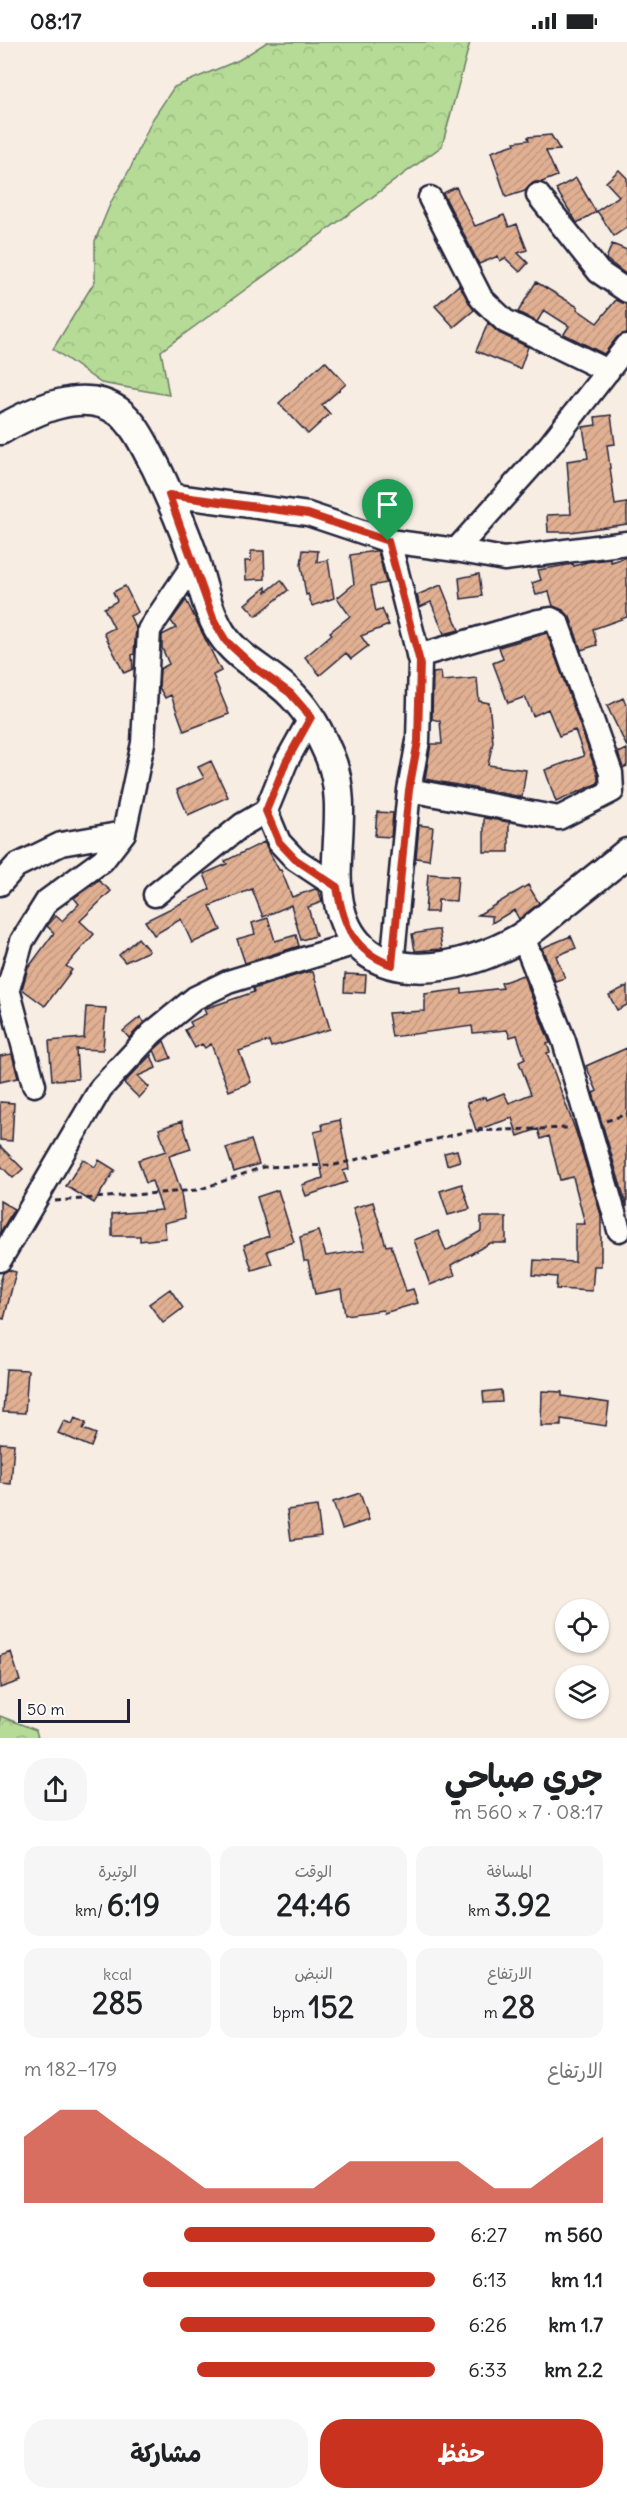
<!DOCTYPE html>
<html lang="ar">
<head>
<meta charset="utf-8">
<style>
	body { margin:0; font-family:Delius,"Playpen Sans Arabic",sans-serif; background:#f6f6f6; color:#202124; direction:rtl; height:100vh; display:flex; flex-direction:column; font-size:22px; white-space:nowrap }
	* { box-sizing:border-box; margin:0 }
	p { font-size:20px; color:#757577 }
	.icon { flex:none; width:33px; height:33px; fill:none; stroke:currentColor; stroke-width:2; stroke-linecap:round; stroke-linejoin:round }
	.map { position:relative; height:1696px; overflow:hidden; direction:ltr }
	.panel { display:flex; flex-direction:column; background:#fff; flex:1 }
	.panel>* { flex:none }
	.tools { position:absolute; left:555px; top:1557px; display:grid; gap:12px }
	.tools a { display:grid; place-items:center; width:54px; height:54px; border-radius:50%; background:#fff; box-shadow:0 2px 4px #0004; font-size:30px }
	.scale { position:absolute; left:18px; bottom:15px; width:112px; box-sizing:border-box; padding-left:6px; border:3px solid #22223b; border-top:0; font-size:16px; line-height:21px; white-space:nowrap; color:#22223b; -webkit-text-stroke:4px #fdfcf7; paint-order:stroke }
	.pin { position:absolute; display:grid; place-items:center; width:51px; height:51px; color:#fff; margin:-62px -26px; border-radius:50% 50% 50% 0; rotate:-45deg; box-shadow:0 0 6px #0007 }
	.pin .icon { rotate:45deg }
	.round { display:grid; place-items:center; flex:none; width:63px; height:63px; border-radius:24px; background:#f6f6f6 }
	.summary { display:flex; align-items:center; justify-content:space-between; height:102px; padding:0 24px }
	h1 { font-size:33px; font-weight:700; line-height:45px }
	.metrics { display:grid; grid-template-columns:repeat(3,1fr); gap:9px; height:102px; padding:6px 24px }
	.metrics div { display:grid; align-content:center; border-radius:15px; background:#f6f6f6; text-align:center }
	.metrics b { font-size:30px; font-weight:700 }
	.metrics small { font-size:16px; font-weight:400 }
	.metrics p { font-size:16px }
	.chart { height:168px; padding:12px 24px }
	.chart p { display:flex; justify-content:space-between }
	.chart svg { width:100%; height:108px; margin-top:6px; fill:#c8321e; opacity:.7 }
	.button { display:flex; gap:12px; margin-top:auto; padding:12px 24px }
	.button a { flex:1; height:69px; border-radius:24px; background:#c8321e; color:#fff; font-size:24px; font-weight:700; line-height:69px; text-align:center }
	.button a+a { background:#f6f6f6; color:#202124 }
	ul { padding:0 24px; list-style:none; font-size:20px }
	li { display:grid; grid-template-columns:96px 72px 1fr; align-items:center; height:45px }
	li i { height:15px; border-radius:8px; background:#c8321e }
	.status { display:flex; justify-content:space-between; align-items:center; height:42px; padding:0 30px; background:#fff; direction:ltr }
	.status svg { height:16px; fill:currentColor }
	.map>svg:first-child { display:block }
</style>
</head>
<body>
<div class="status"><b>08:17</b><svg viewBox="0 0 49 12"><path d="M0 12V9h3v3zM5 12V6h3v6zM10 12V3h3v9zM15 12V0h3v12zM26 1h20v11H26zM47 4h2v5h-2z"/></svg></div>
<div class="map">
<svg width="627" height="1696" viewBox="0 0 627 1696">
	<defs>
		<pattern id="forest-crowns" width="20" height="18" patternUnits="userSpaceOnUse" patternTransform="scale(1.5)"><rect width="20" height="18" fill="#b6db96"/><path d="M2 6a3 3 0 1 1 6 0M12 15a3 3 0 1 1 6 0" fill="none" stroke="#9cbc82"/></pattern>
		<pattern id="building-hatch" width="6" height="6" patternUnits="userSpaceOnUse" patternTransform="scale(1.5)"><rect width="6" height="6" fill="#e1b092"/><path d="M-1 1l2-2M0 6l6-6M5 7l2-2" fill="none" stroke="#c1977f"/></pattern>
	</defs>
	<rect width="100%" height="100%" fill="#f7ede3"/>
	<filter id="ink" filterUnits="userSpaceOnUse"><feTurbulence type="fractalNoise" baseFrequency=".0167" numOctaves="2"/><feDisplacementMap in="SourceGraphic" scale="12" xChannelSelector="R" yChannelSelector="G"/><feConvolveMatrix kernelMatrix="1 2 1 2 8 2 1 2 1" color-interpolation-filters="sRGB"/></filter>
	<g filter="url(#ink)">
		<!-- forest -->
		<path fill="url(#forest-crowns)" stroke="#6c7e68" stroke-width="1.5" d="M 267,0 L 470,0 L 442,104 L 161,309 L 169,353 L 101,341 L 53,307 L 95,239 L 95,199 L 111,160 L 131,125 L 152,78 L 174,45 L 239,18 Z
			M 0,1674 L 36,1688 L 38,1696 L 0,1696 Z"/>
		<!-- building -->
		<path fill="url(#building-hatch)" stroke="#22223b" stroke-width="1.5" d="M 551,93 L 560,108 L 546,109 L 557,134 L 542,140 L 535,140 L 529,143 L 525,149 L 506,155 L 491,110 L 515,102 L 514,100 L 529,98 L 528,95 Z
			M 619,128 L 627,136 L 627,185 L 614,194 L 597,169 L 619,154 L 606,140 Z
			M 576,136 L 596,170 L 577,181 L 556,147 Z
			M 456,145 L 475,184 L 504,173 L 509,185 L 517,182 L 527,208 L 518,211 L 528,221 L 520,230 L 505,216 L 500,219 L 498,214 L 479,222 L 443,151 Z
			M 612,202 L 627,208 L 627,233 L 606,217 Z
			M 536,240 L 578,265 L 577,267 L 597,281 L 616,258 L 627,262 L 627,291 L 617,295 L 604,312 L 564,292 L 569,284 L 544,268 L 537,280 L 518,270 Z
			M 459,243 L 474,268 L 454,285 L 435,264 Z
			M 488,281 L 499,291 L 528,305 L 520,327 L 476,309 Z
			M 325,319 L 346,342 L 322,363 L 330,372 L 308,392 L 279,361 Z
			M 611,373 L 615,402 L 607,403 L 615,463 L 627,461 L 627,482 L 570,490 L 548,490 L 547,473 L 571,472 L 567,419 L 588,416 L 583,385 L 596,383 L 595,375 Z
			M 303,508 L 318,509 L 317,520 L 328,518 L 334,556 L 312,564 L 308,552 L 306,553 L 301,523 Z
			M 251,509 L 264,509 L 265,537 L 246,538 L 245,519 L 251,519 Z
			M 375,509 L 378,509 L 386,541 L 371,544 L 376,570 L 382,567 L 389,583 L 361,594 L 368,604 L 351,617 L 346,611 L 320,633 L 305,615 L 332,592 L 330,590 L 350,574 L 337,556 L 354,542 L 350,513 Z
			M 627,515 L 627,575 L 593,587 L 597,603 L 581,608 L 570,575 L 563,568 L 553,564 L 549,550 L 536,553 L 532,541 L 541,538 L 538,528 L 573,522 L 574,524 L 587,520 L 610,517 L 611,520 Z
			M 479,532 L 482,554 L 461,557 L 459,536 Z
			M 281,538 L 288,548 L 256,574 L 245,562 L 266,545 L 266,550 Z
			M 441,543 L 459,588 L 444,592 L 431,560 L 420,565 L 417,553 Z
			M 125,544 L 138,570 L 130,574 L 136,586 L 134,612 L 132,613 L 133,627 L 124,631 L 104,591 L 114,586 L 104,566 L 117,559 L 113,550 Z
			M 186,558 L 221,629 L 213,633 L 229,672 L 184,689 L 171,653 L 165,656 L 159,645 L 160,627 L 169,622 L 162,606 L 162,593 L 176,586 L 171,579 Z
			M 547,591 L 598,734 L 598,741 L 556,760 L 545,728 L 584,714 L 575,688 L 559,694 L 548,667 L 533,674 L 525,655 L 508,661 L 493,621 L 503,617 L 499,605 Z
			M 441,630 L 442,639 L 477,636 L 479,659 L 489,661 L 493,700 L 488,723 L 526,728 L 522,755 L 425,737 L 431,702 L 442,702 L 440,679 L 432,677 L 433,631 Z
			M 623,656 L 627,665 L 627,705 L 607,664 Z
			M 627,707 L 627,724 L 623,726 L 618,711 Z
			M 211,719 L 228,755 L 188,773 L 177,748 L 204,736 L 198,725 Z
			M 377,770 L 393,771 L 391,795 L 375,794 Z
			M 484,776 L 509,780 L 509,810 L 484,810 Z
			M 419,783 L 433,785 L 429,818 L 416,816 Z
			M 264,800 L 279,828 L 281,828 L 292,855 L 315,847 L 319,849 L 322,860 L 308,865 L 316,894 L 301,898 L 291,863 L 263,875 L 252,847 L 210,864 L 221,888 L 192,901 L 181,877 L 154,893 L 145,879 L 210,847 L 204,832 L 227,822 L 225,819 Z
			M 428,832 L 458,834 L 456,859 L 438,858 L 437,870 L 425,870 Z
			M 98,838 L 111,849 L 80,879 L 94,892 L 66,924 L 72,928 L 45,964 L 22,947 L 28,926 L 54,891 L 47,884 L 56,874 L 62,879 L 79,862 L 74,856 L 92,843 L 93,844 Z
			M 528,843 L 539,861 L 519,877 L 514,868 L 492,881 L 492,874 L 478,873 Z
			M 268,876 L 275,899 L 296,893 L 299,904 L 245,921 L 237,897 L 255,892 L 252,881 Z
			M 435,888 L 439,888 L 442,907 L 415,909 L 412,892 Z
			M 571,894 L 576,906 L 556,914 L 565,936 L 555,939 L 542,906 Z
			M 138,896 L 149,909 L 125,920 L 119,913 Z
			M 307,930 L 313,930 L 330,987 L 271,1005 L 269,999 L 239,1009 L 251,1040 L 229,1049 L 211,1002 L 205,1006 L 202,1002 L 195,1006 L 185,988 L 192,984 L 190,980 L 206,972 L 204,967 L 254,950 L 253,947 Z
			M 345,932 L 366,933 L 365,951 L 344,950 Z
			M 523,933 L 550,1001 L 547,1002 L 550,1010 L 547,1011 L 576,1090 L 601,1173 L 601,1224 L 594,1224 L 592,1249 L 556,1247 L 557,1235 L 533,1233 L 534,1218 L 575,1220 L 575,1182 L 585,1182 L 573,1135 L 560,1138 L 549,1094 L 541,1097 L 538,1087 L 518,1094 L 512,1076 L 476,1088 L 467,1061 L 485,1055 L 486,1058 L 504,1051 L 509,1061 L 531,1052 L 519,1020 L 525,1017 L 517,993 L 510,995 L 507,988 L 473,991 L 472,984 L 392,995 L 388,971 L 425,969 L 425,952 L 462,947 L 462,951 L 503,946 L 501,941 Z
			M 627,944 L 627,963 L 617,968 L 609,953 Z
			M 86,965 L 106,966 L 103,1008 L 76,1007 L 78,1037 L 52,1038 L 49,999 L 84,996 Z
			M 140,975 L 144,980 L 129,996 L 123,989 Z
			M 164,999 L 171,1016 L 159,1020 L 154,1008 Z
			M 627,1006 L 627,1165 L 593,1051 L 597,1049 L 586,1024 Z
			M 12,1012 L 18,1036 L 0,1040 L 0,1014 Z
			M 151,1013 L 156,1026 L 138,1034 L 149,1045 L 139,1056 L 124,1041 Z
			M 0,1060 L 14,1061 L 12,1099 L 0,1098 Z
			M 340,1078 L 349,1127 L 343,1129 L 347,1140 L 306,1154 L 302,1143 L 323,1136 L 314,1090 L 323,1088 L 322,1082 Z
			M 182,1079 L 191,1107 L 169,1114 L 180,1146 L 185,1176 L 164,1181 L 166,1196 L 140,1199 L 140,1194 L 112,1194 L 112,1172 L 162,1168 L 152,1139 L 146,1141 L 138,1118 L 166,1109 L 159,1087 Z
			M 251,1098 L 259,1122 L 234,1130 L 226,1106 Z
			M 0,1104 L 23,1127 L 13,1136 L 0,1123 Z
			M 457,1108 L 460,1119 L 447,1123 L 444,1111 Z
			M 83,1117 L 95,1125 L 99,1118 L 115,1128 L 94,1161 L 66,1144 Z
			M 462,1142 L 470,1167 L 448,1173 L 440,1149 Z
			M 278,1148 L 294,1200 L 267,1209 L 272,1222 L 252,1228 L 244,1203 L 269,1194 L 257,1155 Z
			M 0,1159 L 14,1167 L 0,1191 Z
			M 373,1160 L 386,1204 L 391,1203 L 406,1249 L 413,1247 L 418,1261 L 384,1271 L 383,1268 L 345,1273 L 341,1247 L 315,1252 L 308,1219 L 304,1219 L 300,1195 L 318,1189 L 326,1214 L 365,1208 L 353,1166 Z
			M 481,1175 L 506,1175 L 506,1201 L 490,1201 L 451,1223 L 455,1233 L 430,1243 L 414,1198 L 438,1189 L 446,1209 L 481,1189 Z
			M 8,1228 L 16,1230 L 4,1277 L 0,1276 L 0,1241 L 3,1231 Z
			M 170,1247 L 183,1266 L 163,1281 L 149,1262 Z
			M 6,1327 L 28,1328 L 25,1371 L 3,1370 Z
			M 501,1348 L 502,1360 L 484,1361 L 483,1350 Z
			M 542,1349 L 562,1350 L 562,1354 L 609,1361 L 606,1384 L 561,1377 L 561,1384 L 541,1384 Z
			M 75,1376 L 86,1381 L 83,1387 L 96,1392 L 91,1405 L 58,1391 L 64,1379 L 72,1382 Z
			M 0,1401 L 14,1402 L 11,1442 L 0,1441 Z
			M 360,1451 L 369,1478 L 342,1487 L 333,1460 Z
			M 317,1464 L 321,1494 L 291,1498 L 287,1468 Z
			M 11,1610 L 20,1639 L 0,1646 L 0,1614 Z"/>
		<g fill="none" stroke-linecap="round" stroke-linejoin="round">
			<!-- minor casing -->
			<g stroke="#22223b" stroke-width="27">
				<path id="minor" d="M 538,153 L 599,230 L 627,249
					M 430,156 L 481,256 L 505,279 L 608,329
					M 169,453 L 308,472 L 389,499 L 456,508 L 550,403 L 627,304
					M 389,499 L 420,620 L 418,699 L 409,748 L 392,923
					M 456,508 L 504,517 L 627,501
					M 409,748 L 559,776 L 612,749 L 611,731 L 557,580 L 551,577 L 538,579 L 418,614
					M 266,769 L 279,800 L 295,817 L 337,845
					M 0,842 L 16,824 L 61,802 L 124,791
					M 155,853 L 242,783 L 266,769 L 286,720 L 311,675
					M 523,895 L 564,999 L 619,1188
					M 34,1043 L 8,947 L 22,899 L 47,859 L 103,818 L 124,791 L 143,701 L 149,588 L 195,520
					M 0,1218 L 101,1046 L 152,991 L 195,956 L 228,940 L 356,901"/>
			</g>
			<!-- major casing -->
			<g stroke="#22223b" stroke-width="33">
				<path id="major" d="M 0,388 C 32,370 82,344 118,369 C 136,382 146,407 156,425 C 171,457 185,489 196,522 C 203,546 208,570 221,591 C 239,619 270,630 292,653 C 310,671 320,692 330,715 C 350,765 329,818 340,866 C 361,952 464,929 520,896 C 533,888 545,877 557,867 C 581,848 604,830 627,811"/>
			</g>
			<!-- path -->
			<path stroke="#22223b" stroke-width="3" stroke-dasharray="6 4.5" stroke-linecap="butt" d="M 606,1079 L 627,1072
				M 55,1159 L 198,1148 L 263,1125 L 335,1123 L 468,1089 L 571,1086"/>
			<!-- minor -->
			<use href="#minor" stroke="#fdfcf7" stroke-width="22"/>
			<!-- major -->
			<use href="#major" stroke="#fdfcf7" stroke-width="28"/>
		</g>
	</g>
	<g fill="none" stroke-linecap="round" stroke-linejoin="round" filter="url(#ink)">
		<!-- route casing -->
		<g stroke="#fff" stroke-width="12">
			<path id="route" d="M 169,453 L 308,472 L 388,499 L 420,620 L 418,699 L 409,748 L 392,923 C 354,910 343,883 337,845 L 295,817 L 279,800 L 266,769 L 286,720 L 311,675 L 290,651 L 254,625 L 226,599 L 214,579 Z"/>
		</g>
		<!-- route -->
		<use href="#route" stroke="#c8321e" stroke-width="8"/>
	</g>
</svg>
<div class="tools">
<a><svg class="icon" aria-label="locate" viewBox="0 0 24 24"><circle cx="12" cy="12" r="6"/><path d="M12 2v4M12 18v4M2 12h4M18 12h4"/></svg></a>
<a><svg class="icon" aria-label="layers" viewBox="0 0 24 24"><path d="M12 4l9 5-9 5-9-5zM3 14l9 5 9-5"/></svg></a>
</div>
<div class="scale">50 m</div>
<div class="pin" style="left:388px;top:499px;background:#1e9e55"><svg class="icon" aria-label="arrive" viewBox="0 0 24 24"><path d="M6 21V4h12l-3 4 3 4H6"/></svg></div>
</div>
<section class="panel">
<div class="summary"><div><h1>جري صباحي</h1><p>08:17 · 7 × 560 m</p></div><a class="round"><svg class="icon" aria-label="share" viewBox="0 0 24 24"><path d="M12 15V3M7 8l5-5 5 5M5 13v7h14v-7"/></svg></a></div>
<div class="metrics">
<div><p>المسافة</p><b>3.92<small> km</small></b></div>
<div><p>الوقت</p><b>24:46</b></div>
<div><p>الوتيرة</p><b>6:19<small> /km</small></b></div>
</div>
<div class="metrics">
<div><p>الارتفاع</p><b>28<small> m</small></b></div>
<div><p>النبض</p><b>152<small> bpm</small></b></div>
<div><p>kcal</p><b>285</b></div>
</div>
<div class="chart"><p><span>الارتفاع</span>179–182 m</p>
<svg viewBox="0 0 160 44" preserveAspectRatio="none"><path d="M0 44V17L10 6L20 6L30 17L40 27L50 38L60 38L70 38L80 38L90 27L100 27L110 27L120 27L130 38L140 38L150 27L160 17V44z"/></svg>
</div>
<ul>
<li><b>560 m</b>6:27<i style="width:61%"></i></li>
<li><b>1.1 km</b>6:13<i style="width:71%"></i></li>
<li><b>1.7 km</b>6:26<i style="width:62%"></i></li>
<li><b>2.2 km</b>6:33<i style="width:58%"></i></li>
</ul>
<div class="button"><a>حفظ</a><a>مشاركة</a></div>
</section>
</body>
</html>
